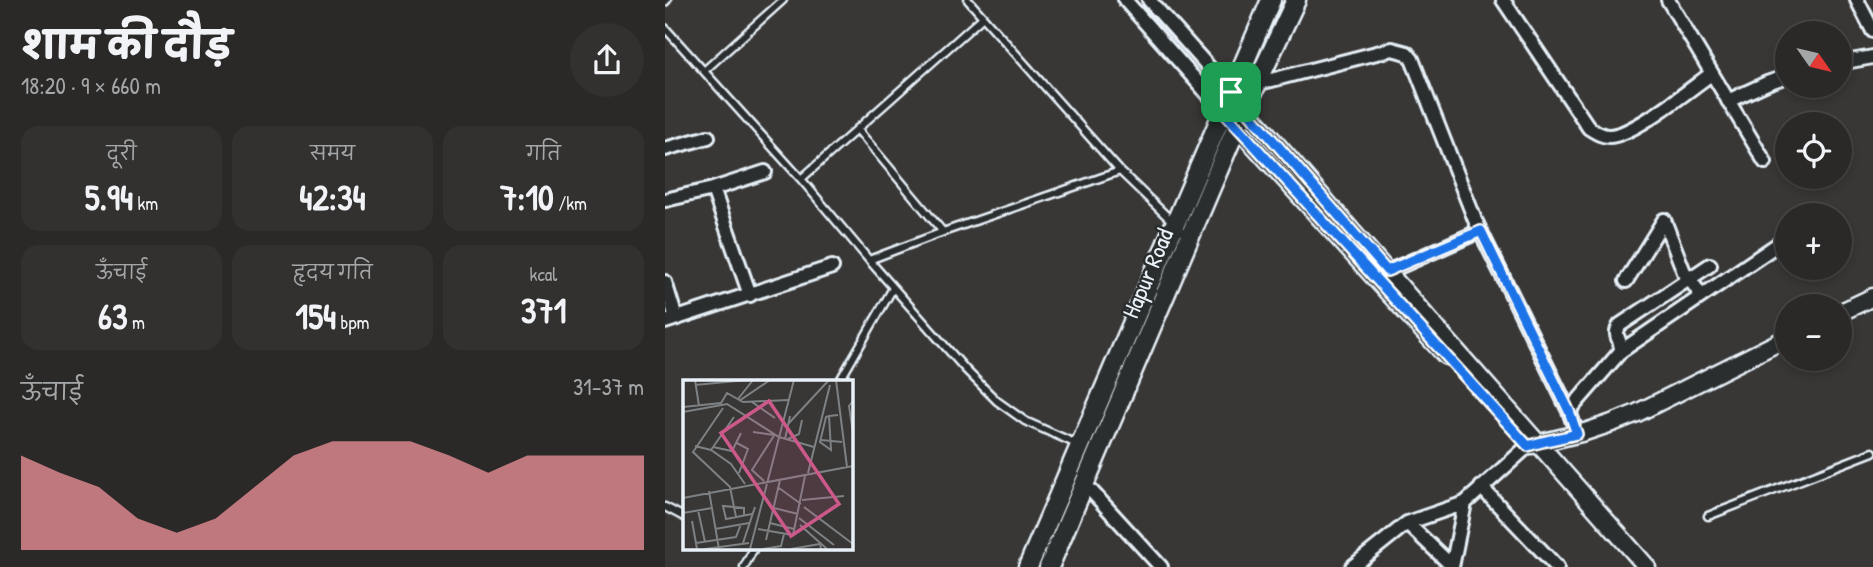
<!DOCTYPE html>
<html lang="hi">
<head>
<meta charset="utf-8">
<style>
	body { margin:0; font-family:"Patrick Hand","Playpen Sans Deva",sans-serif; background:#323130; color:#f1f3f6; height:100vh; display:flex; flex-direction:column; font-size:26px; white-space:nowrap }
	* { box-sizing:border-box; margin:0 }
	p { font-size:23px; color:#a5a6a8 }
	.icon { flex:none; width:38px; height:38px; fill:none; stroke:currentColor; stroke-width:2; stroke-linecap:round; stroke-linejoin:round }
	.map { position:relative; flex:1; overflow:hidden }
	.sheet { display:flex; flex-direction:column; background:#2a2928; width:665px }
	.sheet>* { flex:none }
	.needle { width:46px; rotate:124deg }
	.tools { position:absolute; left:1110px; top:21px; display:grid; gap:14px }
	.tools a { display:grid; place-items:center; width:77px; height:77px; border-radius:50%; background:#2a2928; box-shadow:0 4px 10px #0003,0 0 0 2px #464545; font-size:35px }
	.pin { position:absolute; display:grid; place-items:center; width:60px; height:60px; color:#fff; margin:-30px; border-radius:14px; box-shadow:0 4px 10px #0006 }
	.round { display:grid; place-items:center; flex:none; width:74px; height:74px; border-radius:37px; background:#323130 }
	.head { display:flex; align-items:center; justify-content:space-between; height:119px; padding:0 21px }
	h1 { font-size:38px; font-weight:800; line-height:52px }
	.figures { display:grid; grid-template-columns:repeat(3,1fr); gap:10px; height:119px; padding:7px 21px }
	.figures div { display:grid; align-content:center; border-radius:18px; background:#323130; text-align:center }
	.figures b { font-size:35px; font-weight:800 }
	.figures small { font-size:19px; font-weight:400 }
	.figures p { font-size:19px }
	.chart { height:196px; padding:14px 21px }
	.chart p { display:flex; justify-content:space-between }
	.chart svg { width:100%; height:126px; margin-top:7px; fill:#ff9aa2; opacity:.7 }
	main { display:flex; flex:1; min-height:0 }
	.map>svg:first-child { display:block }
</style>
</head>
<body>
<main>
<section class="sheet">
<div class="head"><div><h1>शाम की दौड़</h1><p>18:20 · 9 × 660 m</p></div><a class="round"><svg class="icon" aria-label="share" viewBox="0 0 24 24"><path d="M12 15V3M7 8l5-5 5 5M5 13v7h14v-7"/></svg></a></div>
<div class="figures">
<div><p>दूरी</p><b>5.94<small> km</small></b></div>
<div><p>समय</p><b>42:34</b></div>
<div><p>गति</p><b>7:10<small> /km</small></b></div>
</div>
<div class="figures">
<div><p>ऊँचाई</p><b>63<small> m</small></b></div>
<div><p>हृदय गति</p><b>154<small> bpm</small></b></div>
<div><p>kcal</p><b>371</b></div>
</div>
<div class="chart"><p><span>ऊँचाई</span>31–37 m</p>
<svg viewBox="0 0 160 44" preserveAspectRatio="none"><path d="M0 44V11L10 17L20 22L30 33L40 38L50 33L60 22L70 11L80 6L90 6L100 6L110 11L120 17L130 11L140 11L150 11L160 11V44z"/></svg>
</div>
</section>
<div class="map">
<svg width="1208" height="567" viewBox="0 0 1208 567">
	<rect width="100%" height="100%" fill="#383736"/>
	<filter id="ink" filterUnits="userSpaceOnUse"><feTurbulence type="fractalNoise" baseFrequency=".0143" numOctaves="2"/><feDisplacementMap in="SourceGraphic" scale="14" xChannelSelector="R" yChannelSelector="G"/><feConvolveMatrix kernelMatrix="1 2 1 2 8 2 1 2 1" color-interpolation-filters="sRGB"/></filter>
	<g filter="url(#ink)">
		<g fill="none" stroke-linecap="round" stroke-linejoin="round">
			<!-- service casing -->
			<g stroke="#e8f1f8" stroke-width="11">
				<path id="service" d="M 303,0 L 455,171 L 510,224 L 522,238
					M 0,2 L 2,0
					M 0,28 L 136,179 L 204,260 L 301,370 L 332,401 L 360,421 L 414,445
					M 39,71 L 118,0
					M 192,129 L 278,232
					M 136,179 L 318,17
					M 204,260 L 278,232 L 455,171
					M 174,382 L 228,288
					M 0,507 L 19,517
					M 1043,516 L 1208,452
					M 79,567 L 89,548"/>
			</g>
			<!-- minor casing -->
			<g stroke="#e8f1f8" stroke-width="18">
				<path id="minor" d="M 460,0 L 558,111
					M 484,0 L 566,92
					M 838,0 L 924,128 C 931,132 936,136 944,136 C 968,136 1025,89 1046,74
					M 1003,0 L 1100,162
					M 1192,0 L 1208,31
					M 1174,63 L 1208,57
					M 591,84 L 727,49 L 742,53 L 747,59 L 810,220 L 904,411 L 912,434
					M 1063,101 L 1102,83 L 1122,76
					M 0,149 L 43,137
					M 48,189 L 85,295
					M 0,200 L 48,189 L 100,172
					M 999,220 L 1019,272 L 1037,296
					M 722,272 L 815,231
					M 961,281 L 999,220
					M 0,282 L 11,318
					M 0,322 L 167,267
					M 956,351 L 1122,238
					M 904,411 L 956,351 C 957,339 947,337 955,325 L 1045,265
					M 419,483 L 496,567
					M 816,487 L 892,567
					M 742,523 L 787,566
					M 687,567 L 742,523 L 800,503 L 863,446
					M 787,567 L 800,503"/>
			</g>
			<!-- tertiary casing -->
			<g stroke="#e8f1f8" stroke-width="21">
				<path id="tertiary" d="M 566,92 L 773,330 L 982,567
					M 565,119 L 781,356
					M 1174,313 L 1208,297
					M 867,445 L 920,432 L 947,423 L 972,413 L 1122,338"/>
			</g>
			<!-- secondary casing -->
			<g stroke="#e8f1f8" stroke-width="23">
				<path id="secondary" d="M 363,567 L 606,0
					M 384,567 L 572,126 L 631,0"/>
			</g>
			<!-- service -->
			<use href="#service" stroke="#2a2d2e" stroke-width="6"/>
			<!-- minor -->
			<use href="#minor" stroke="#2a2d2e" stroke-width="12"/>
			<!-- tertiary -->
			<use href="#tertiary" stroke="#2a2d2e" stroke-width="16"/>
			<!-- secondary -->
			<use href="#secondary" stroke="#2a2d2e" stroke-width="18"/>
		</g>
	</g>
	<g fill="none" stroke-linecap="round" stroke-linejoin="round" filter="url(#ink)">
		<!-- route casing -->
		<g stroke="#fff" stroke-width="14">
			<path id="route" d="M 566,92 L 722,271 L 816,231 L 904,411 L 912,434 C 897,438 876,441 863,446 L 558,111 Z"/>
		</g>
		<!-- route -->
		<use href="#route" stroke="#1a73e8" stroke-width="9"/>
	</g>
	<g text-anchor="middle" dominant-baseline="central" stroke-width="5" stroke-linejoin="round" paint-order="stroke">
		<!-- street labels -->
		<g font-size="24" fill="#e8f1f8" stroke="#2a2d2e">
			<text transform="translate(482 273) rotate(-67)">Hapur Road</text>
		</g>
	</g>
	<!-- overview -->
	<g transform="translate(18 380)">
		<rect width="170" height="170" fill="#383736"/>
		<path fill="none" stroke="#7e8184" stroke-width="2" d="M 12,0 L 16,26M 153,0 L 164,87M 12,5 L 64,0M 55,19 L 70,0M 56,21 L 87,0M 170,21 L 166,26 L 170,53M 69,22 L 92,38M 0,27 L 38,23 L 44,13 L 60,22 L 105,20M 40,28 L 10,72 L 47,107 L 53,137M 0,32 L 44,24 L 96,57 L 131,67M 146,36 L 148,70 L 137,62 L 143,37 L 146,36 L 155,35M 106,43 L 146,0M 70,52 L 91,55M 102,59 L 107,36M 105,59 L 116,54 L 119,40M 138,60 L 159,62M 54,63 L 65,69 L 56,93M 12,66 L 28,70 L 48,84 L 62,104M 30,67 L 49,71 L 58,53M 28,70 L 51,37M 125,93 L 147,5M 81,101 L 69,90 L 92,54M 96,108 L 118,124M 26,111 L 36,169M 0,118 L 170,86M 119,120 L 161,116M 121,127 L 170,164M 91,128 L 115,134M 15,130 L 22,162M 0,133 L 29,128M 61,136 L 61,128 L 40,126 L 43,139 L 69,134M 116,138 L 151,165M 9,141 L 14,169M 87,143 L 111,149M 117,145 L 144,169M 32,149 L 66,143M 75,149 L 110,155 L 122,96M 83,160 L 97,100M 13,163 L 53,157 L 58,144M 60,163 L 72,127M 22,169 L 66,163M 67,169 L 111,0M 80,169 L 98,166 L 101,154M 108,169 L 137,164 L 138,169"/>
		<path fill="#cd598a" fill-opacity="0.15" stroke="#cd598a" stroke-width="3.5" d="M 86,21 L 156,124 L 108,156 L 38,53 Z"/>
		<rect width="170" height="170" fill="none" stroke="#e8f1f8" stroke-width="3.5"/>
	</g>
</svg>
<div class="tools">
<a><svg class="needle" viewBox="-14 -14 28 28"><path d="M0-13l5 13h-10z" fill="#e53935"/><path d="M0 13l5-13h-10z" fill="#a5a6a8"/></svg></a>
<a><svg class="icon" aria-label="locate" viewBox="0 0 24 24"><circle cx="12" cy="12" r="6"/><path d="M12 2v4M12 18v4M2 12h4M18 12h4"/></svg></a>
<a>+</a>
<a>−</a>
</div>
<div class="pin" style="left:566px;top:92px;background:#1e9e55"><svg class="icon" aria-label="arrive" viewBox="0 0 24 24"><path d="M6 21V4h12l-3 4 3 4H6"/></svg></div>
</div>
</main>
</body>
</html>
